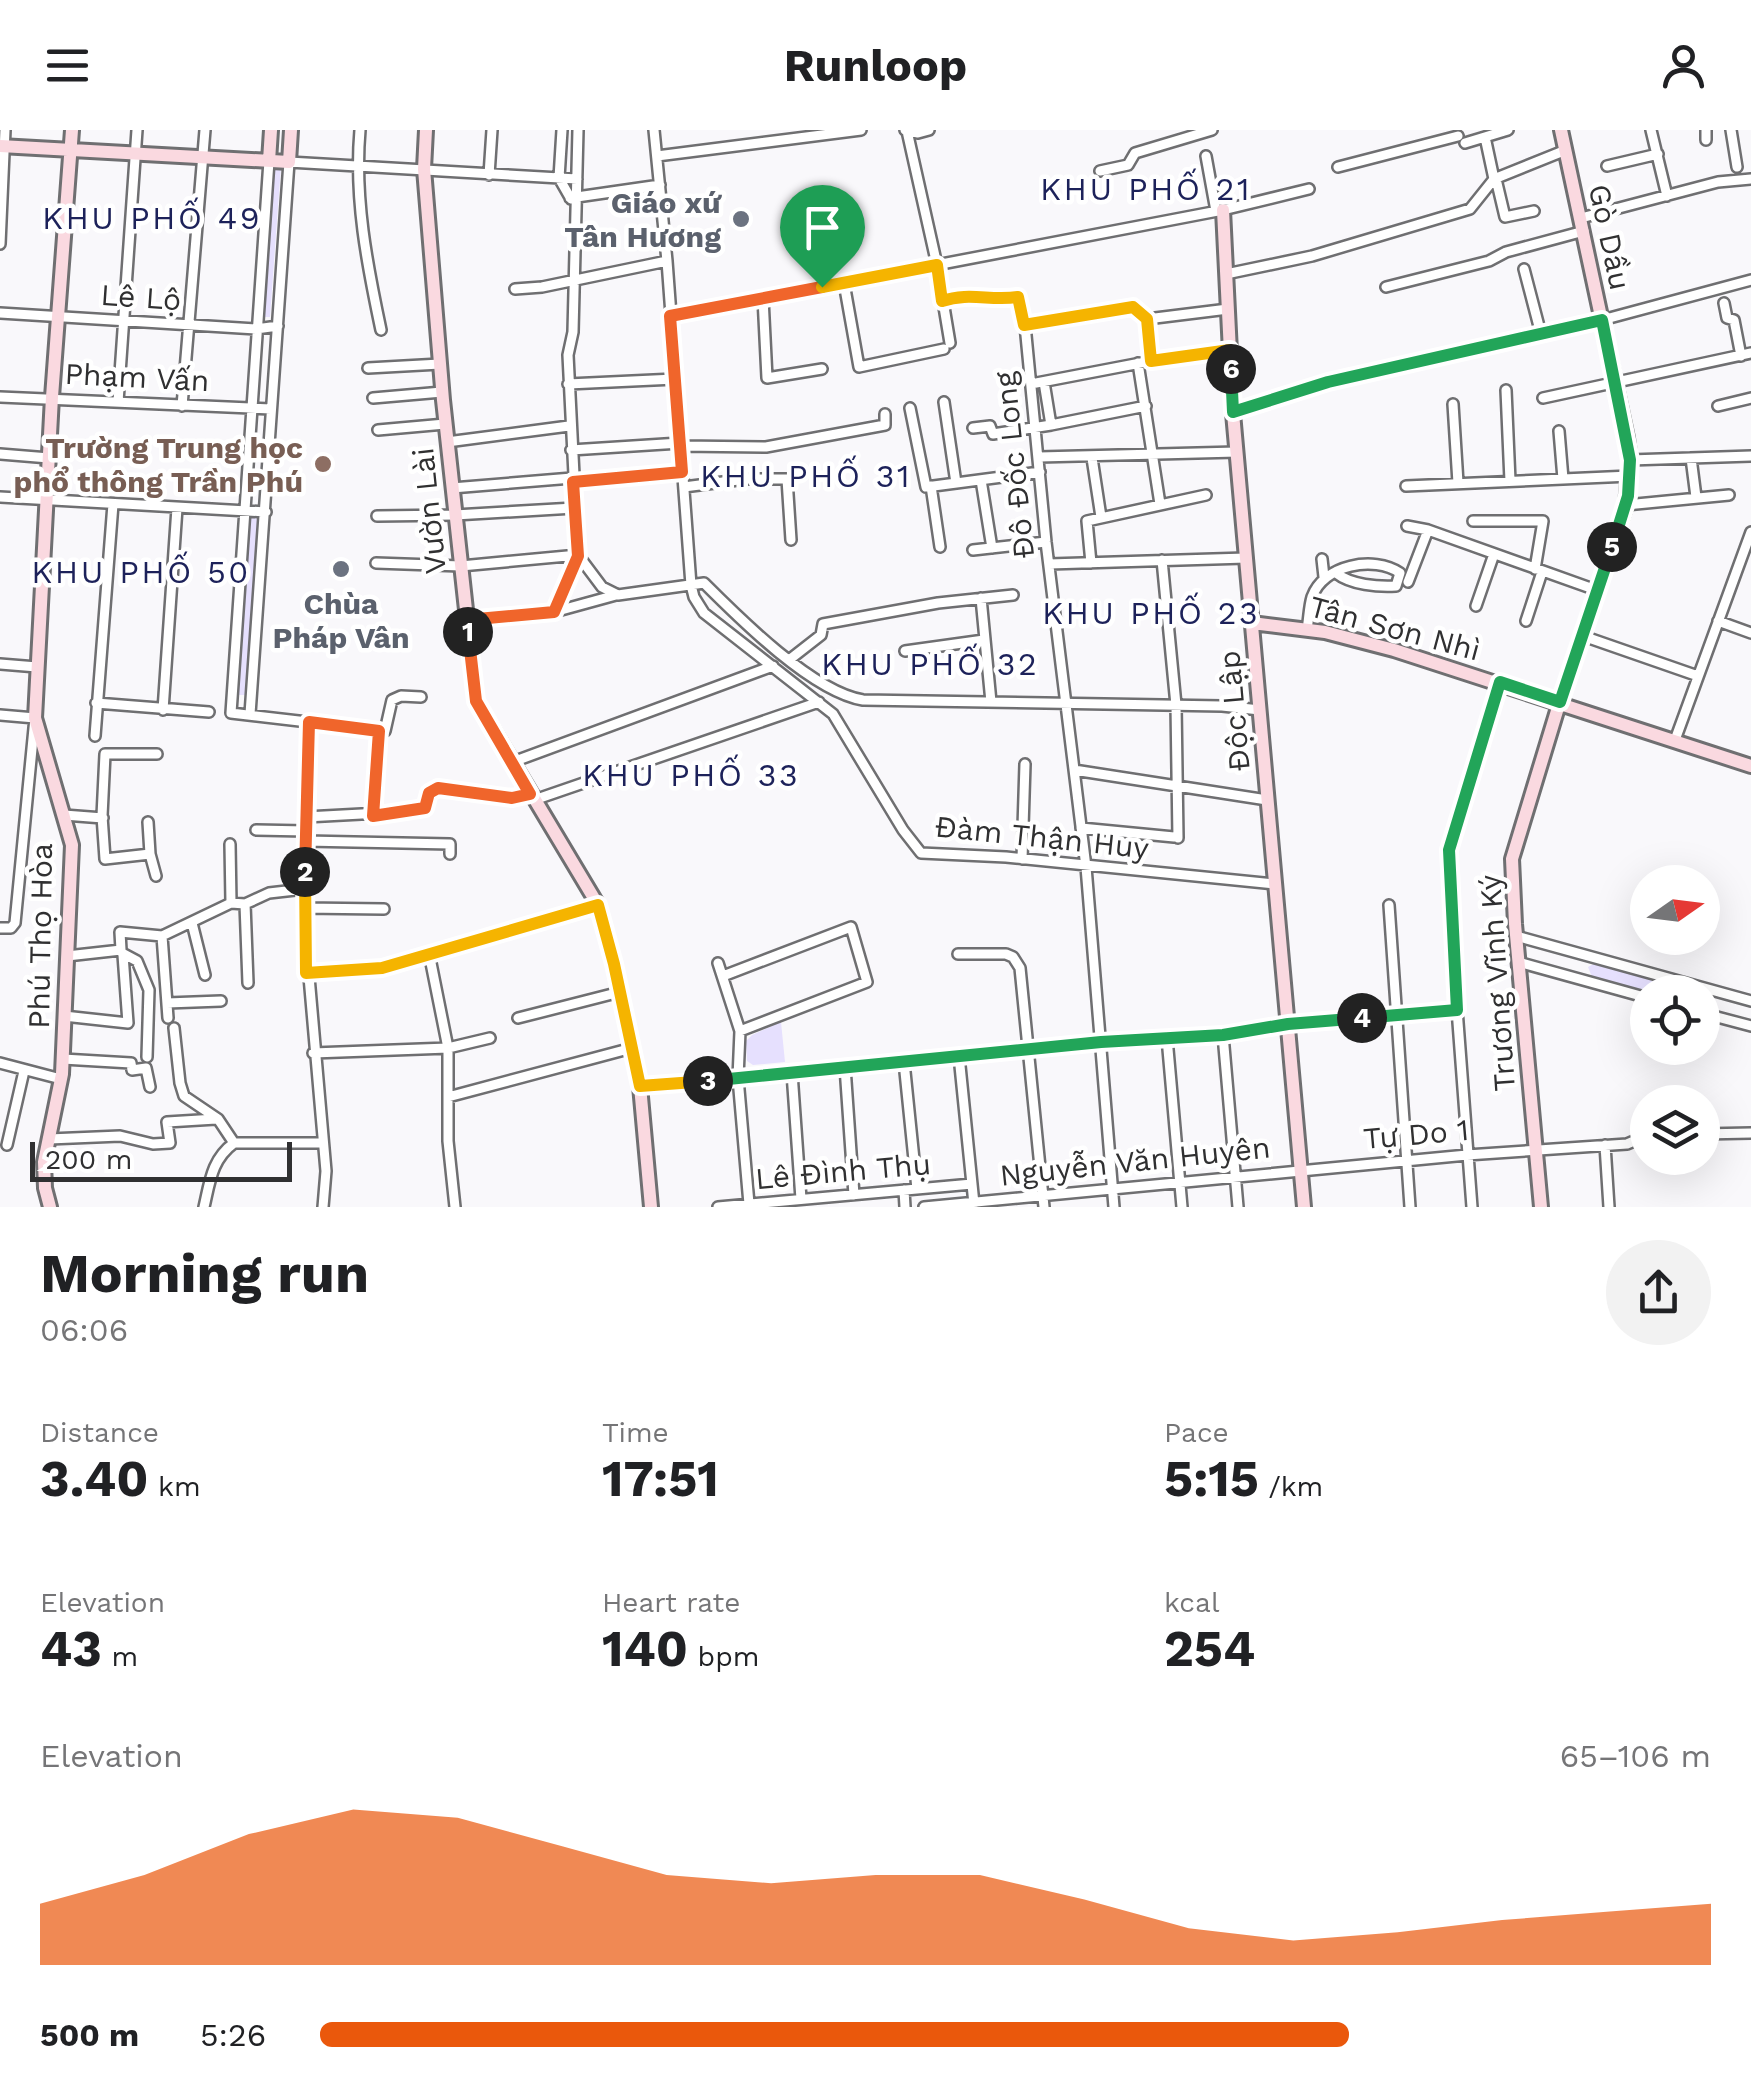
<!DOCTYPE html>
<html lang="en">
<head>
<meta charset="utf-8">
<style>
	body { margin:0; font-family:"Work Sans",sans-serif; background:#f2f2f2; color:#202124; height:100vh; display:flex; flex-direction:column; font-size:38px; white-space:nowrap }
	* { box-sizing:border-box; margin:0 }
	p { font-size:32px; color:#757577 }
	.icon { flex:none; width:55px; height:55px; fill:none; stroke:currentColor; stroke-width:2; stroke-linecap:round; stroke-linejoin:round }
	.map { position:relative; height:1077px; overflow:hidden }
	.panel { display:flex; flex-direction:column; background:#fff; flex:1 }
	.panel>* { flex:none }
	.needle { width:65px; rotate:76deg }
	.fabs { position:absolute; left:1630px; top:735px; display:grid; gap:20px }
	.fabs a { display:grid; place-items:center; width:90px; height:90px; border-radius:50%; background:#fff; box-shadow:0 10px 40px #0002; font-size:50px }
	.scale { position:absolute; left:30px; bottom:25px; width:262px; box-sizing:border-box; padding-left:10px; border:5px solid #303031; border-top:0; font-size:28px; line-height:35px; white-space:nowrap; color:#303031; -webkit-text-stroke:8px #fff; paint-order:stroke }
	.pin { position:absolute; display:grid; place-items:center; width:85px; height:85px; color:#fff; margin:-102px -42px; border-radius:50% 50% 50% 0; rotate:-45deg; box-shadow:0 0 10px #0007 }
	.pin .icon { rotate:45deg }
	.km { position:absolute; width:50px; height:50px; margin:-25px; border-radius:50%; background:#222; color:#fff; font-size:28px; line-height:50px; text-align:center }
	.round { display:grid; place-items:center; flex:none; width:105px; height:105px; border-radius:52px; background:#f2f2f2 }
	.headline { display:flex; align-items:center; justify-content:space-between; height:170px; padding:0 40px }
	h1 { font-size:55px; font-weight:700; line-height:75px }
	.figures { display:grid; grid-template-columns:repeat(3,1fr); gap:15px; height:170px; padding:10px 40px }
	.figures div { display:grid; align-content:center }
	.figures b { font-size:50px; font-weight:700 }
	.figures small { font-size:28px; font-weight:400 }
	.figures p { font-size:28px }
	.chart { height:280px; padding:20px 40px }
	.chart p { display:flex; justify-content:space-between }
	.chart svg { width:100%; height:180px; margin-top:10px; fill:#ea580c; opacity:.7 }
	ul { padding:0 40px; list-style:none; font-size:32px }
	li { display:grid; grid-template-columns:160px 120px 1fr; align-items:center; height:75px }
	li i { height:25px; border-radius:12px; background:#ea580c }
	header { display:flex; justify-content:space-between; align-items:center; height:130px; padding:0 40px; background:#fff; font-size:45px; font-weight:700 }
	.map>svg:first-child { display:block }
</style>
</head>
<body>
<header><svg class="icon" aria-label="menu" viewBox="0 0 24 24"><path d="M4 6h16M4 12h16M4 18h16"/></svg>Runloop<svg class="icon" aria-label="person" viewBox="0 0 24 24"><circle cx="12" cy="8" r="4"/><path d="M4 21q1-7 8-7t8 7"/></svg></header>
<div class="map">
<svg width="1751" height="1077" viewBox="0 0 1751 1077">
	<rect width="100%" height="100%" fill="#f9f8fb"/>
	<!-- green -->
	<path fill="#e6e0fe" d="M 273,36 L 281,36 L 270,187 L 262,187 Z
		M 250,387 L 258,387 L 247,565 L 238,565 Z
		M 1597,832 L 1663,851 L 1668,860 L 1647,863 L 1592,847 L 1588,837 Z
		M 781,892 L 785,932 L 753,935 L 747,931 L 746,911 L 752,905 Z"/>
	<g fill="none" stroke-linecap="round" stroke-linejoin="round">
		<!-- street casing -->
		<g stroke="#6f6f71" stroke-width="14">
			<path id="street" d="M 360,0 C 354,68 367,134 381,200
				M 562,0 L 559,48 L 571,69
				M 578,0 L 573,202 L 568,225 L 578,425 L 602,457 L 618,465 L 704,453 C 740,489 813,562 863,570 L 1222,576 L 1260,580
				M 654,0 L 667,131 L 691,455 L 694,467 L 704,483 L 833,584 L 903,700 L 921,723 L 1006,727 L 1275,754
				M 905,0 L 918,3 L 929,0
				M 1651,0 L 1667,66
				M 1731,0 L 1737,37
				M 907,1 L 937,135 L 950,213
				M 1485,7 L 1494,49
				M 1706,10 L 1706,0
				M 1465,13 L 1508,0
				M 657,26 L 861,0
				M 1206,26 L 1216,81
				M 269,31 L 231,583 L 385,601 L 392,570 L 401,566 L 421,567
				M 1607,36 L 1658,24
				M 1338,37 L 1458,6
				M 1100,41 L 1128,35 L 1135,23 L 1212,0
				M 489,45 L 492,0
				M 1496,49 L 1505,87 L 1534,81
				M 570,68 L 660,55
				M 1581,88 L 1718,52 L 1751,49
				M 0,114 L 5,0
				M 1524,139 L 1541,204
				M 1226,144 L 1312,126 L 1470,79 L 1494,49 L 1566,20
				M 844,153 L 859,237 L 944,219
				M 1386,157 L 1489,131 L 1506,122 L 1584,101
				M 515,159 L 542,157 L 667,131
				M 763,168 L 767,248 L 822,239
				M 942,171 C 969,162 990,171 1018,167 L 1025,195 L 1046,412 L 1086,737 L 1114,1077
				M 1724,173 L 1727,188 L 1734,190 L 1741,226
				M 0,183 L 256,199 L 278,196
				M 670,186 L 1223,80 L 1309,59
				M 1025,195 L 1133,177 L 1147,189
				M 1151,231 L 1147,189 L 1228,179
				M 1138,233 L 1160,374
				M 368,238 L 440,234
				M 568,254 L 675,249
				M 1031,254 L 1151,231 L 1230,220
				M 1506,260 L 1510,351
				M 0,267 L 271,279
				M 373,268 L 442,262
				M 1543,268 L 1751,223
				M 118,272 L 137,0
				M 944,272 L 956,353
				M 1453,274 L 1458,353
				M 182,276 L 205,0
				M 1718,276 L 1751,268
				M 910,278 L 926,357 L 1040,342
				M 1233,283 L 1328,252 L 1602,190 L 1751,150
				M 1051,295 L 1146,276
				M 973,298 L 990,296 L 993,304 L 1051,295 L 1044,252
				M 378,300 L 445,294
				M 1559,301 L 1563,349
				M 447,312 L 569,296
				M 680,316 L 766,317 L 885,295 L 885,284
				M 571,320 L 680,313
				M 0,324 L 49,328
				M 1039,327 L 1237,322
				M 1092,328 L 1101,387
				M 1691,328 L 1696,367
				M 1630,330 L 1751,326
				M 981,350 L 992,418
				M 573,351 L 682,342
				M 931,356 L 940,417
				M 1406,356 L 1630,346
				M 684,357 L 746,349 L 787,349 L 791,410
				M 452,358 L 572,348
				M 0,367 L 266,382
				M 1626,375 L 1729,365
				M 377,386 L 455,385 L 574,378
				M 1473,391 L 1543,391 L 1535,439
				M 1407,396 L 1428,400 L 1599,461
				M 973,420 L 1046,412
				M 1322,429 L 1324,447
				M 1162,430 L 1176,575 L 1178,708
				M 376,433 L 461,436 L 578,425 L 554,482
				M 1091,433 L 1087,391 L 1206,365
				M 1049,434 L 1246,428
				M 1408,452 L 1428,400
				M 981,468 L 991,572
				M 1476,476 L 1494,424
				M 466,490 L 554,482 L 616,465
				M 1526,491 L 1542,442
				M 1718,491 L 1751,503
				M 1307,499 C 1309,489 1309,477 1312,467 C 1323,435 1374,425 1400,443 L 1396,456 C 1378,457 1351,455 1336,443
				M 1583,506 L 1698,546
				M 905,521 L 984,510
				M 789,530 L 821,505 L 823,494 L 938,473 L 1013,465
				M 0,534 L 37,537
				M 96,573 L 209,582
				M 163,580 L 177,378
				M 250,584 L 289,32 L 577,49
				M 0,585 L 35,588 L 15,793 L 11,798 L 0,798
				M 309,592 L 303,778 L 326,1041 L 323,1077
				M 95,606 L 113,374
				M 1675,610 L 1751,402
				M 510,633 L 773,536
				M 1074,640 L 1267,670
				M 534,670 L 819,572
				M 64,685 L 103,688
				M 373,685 L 379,601
				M 306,687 L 417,681 L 425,678 L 429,663 L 438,658 L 512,668 L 531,664
				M 148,692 L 150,724
				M 1081,698 L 1174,707
				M 256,700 L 306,701
				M 306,711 L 450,714 L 450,724
				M 230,714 L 231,773
				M 1022,729 L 1025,634
				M 156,746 L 150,724 L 105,729 L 102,686 L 105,624 L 157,624
				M 245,774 L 248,853
				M 1389,775 L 1410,1077
				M 303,778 L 384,779
				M 192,793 L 205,845
				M 162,806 L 168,888
				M 1516,806 L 1751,871
				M 122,823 L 137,831 L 149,860 L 147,927
				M 429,823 L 448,918 L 448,1011 L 455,1077
				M 958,824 L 1006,824 L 1013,827 L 1020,838 L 1044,1077
				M 67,826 L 121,820 L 120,802 L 162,806 L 231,773 L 245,774 L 269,763 L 304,759
				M 1518,832 L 1648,868
				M 718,833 L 740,901 L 738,948 L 749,1074
				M 306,843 L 381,839 L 598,775
				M 723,846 L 851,797 L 867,852 L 740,901
				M 167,873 L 221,871
				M 1702,883 L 1751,896
				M 64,886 L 128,893 L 123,825
				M 518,888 L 620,862
				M 174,898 L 180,953 L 184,966 L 218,989 L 234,1013 C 212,1029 210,1051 204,1077
				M 1223,905 L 1238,1077
				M 1167,908 L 1182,1077
				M 313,923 L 448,918 L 490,908
				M 959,926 L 974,1074
				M 63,929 L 131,933 L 132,940 L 146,938 L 150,957
				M 904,932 L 917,1059
				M 0,933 L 61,949
				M 845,937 L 854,1065
				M 792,943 L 801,1069
				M 640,956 L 1101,913 L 1223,905 L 1287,894 L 1457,880
				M 448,967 L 632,918
				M 1702,1004 L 1751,1003
				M 49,1009 L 120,1006 L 153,1014 L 170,1013 L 167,992 L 216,989
				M 234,1013 L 323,1013
				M 7,1015 L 24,941
				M 1605,1015 L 1609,1077
				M 904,1060 L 905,1077
				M 718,1077 L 972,1054
				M 924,1077 L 1467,1025 L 1627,1014 L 1648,1005
				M 1472,1077 L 1450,787 L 1449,726 L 1500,553"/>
		</g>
		<!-- secondary casing -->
		<g stroke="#6f6f71" stroke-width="18">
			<path id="secondary" d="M 426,0 L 424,39 L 443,270 L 476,571 L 598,775 L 614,834 L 640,956 L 651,1077
				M 0,16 L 289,32 L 291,0
				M 269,31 L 271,0
				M 1223,80 L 1233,283 L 1304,1077
				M 1252,493 L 1325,502 L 1394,520 L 1751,636
				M 50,1077 L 45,1058 L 44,1032 L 62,944 L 72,715 L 35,588 L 52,267 L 72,0
				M 1541,1077 L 1515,794 L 1512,729 L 1560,571 L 1626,375 L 1630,330 L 1627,308 L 1561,0"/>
		</g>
		<!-- street -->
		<use href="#street" stroke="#fff" stroke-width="9"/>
		<!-- secondary -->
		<use href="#secondary" stroke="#fad9e0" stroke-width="12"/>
	</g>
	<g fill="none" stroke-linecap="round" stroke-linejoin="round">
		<!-- split-1 casing -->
		<g stroke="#fff" stroke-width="20">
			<path id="split-1" d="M 468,502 L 466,490 L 554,482 L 578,426 L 573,352 L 682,342 L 670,186 L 822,157"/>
		</g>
		<!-- split-2 casing -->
		<g stroke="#fff" stroke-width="20">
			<path id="split-2" d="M 305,742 L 309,592 L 379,601 L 373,686 L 425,678 L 429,663 L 438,658 L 512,668 L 530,664 L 476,571 L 468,502"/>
		</g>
		<!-- split-3 casing -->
		<g stroke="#fff" stroke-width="20">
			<path id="split-3" d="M 305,742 L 306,843 L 382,838 L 598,775 L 614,834 L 640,956 L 708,951"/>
		</g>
		<!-- split-4 casing -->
		<g stroke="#fff" stroke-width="20">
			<path id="split-4" d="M 708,951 L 1101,912 L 1223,905 L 1288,894 L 1362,888"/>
		</g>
		<!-- split-5 casing -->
		<g stroke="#fff" stroke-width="20">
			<path id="split-5" d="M 1362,888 L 1457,880 L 1449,720 L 1500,552 L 1560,572 L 1612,417"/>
		</g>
		<!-- split-6 casing -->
		<g stroke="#fff" stroke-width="20">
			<path id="split-6" d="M 1231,239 L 1233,282 L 1328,252 L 1602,190 L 1630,330 L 1628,366 L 1612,417"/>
		</g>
		<!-- split-7 casing -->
		<g stroke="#fff" stroke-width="20">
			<path id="split-7" d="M 822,157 L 937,135 L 942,171 C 969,162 990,171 1018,167 L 1024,195 L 1133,177 L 1147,189 L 1151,231 L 1230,220 L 1231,239"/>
		</g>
		<!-- split-1 -->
		<use href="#split-1" stroke="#f0652b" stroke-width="12"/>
		<!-- split-2 -->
		<use href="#split-2" stroke="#f0652b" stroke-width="12"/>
		<!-- split-3 -->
		<use href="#split-3" stroke="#f5b400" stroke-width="12"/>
		<!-- split-4 -->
		<use href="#split-4" stroke="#22a559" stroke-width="12"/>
		<!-- split-5 -->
		<use href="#split-5" stroke="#22a559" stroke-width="12"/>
		<!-- split-6 -->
		<use href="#split-6" stroke="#22a559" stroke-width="12"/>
		<!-- split-7 -->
		<use href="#split-7" stroke="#f5b400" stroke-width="12"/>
	</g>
	<!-- markers -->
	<g fill="#6b7280" stroke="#fff" stroke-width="4">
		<circle cx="741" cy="89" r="10"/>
		<circle cx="341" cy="439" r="10"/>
	</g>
	<circle fill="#8d6e63" stroke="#fff" stroke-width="4" cx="323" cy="334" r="10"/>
	<g text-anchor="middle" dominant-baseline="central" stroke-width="9" stroke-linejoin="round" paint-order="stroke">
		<!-- worship labels -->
		<g font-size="30" font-weight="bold" fill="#5b616d" stroke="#fff" text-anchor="end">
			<text x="721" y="72">Giáo xứ<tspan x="721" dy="34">Tân Hương</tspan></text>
			<text x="341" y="473" text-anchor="middle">Chùa<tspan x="341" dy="34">Pháp Vân</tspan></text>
		</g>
		<!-- street labels -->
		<g font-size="30" fill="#303031" stroke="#fff">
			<text transform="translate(1610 107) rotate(78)">Gò Dầu</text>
			<text transform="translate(141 167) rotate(4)">Lê Lộ</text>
			<text transform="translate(137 247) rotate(3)">Phạm Vấn</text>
			<text transform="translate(1014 335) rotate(-96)">Đô Đốc Long</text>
			<text transform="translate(429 381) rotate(-96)">Vườn Lài</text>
			<text transform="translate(1395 498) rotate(15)">Tân Sơn Nhì</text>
			<text transform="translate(1234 581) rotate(-95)">Độc Lập</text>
			<text transform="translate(1042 707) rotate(6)">Đàm Thận Huy</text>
			<text transform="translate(40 806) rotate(-89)">Phú Thọ Hòa</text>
			<text transform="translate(1497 853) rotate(-94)">Trương Vĩnh Ký</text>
			<text transform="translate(1416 1004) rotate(-5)">Tự Do 1</text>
			<text transform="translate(1135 1031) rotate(-6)">Nguyễn Văn Huyên</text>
			<text transform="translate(843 1041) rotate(-5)">Lê Đình Thụ</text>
		</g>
		<!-- education labels -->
		<g font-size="30" font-weight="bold" fill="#785e54" stroke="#fff" text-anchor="end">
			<text x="303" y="317">Trường Trung học<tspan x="303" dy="34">phổ thông Trần Phú</tspan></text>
		</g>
		<!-- neighbourhood labels -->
		<g font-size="32" letter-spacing="2.5" fill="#1d225a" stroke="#fff">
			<text x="1146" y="59">KHU PHỐ 21</text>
			<text x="152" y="88">KHU PHỐ 49</text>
			<text x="806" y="346">KHU PHỐ 31</text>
			<text x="141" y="442">KHU PHỐ 50</text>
			<text x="1151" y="483">KHU PHỐ 23</text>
			<text x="930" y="534">KHU PHỐ 32</text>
			<text x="691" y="645">KHU PHỐ 33</text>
		</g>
	</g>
</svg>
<div class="fabs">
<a><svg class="needle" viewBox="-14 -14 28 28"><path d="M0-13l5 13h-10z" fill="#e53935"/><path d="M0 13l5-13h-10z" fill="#757577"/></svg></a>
<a><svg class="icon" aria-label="locate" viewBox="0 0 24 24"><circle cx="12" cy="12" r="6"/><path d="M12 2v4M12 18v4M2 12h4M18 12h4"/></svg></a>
<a><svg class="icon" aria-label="layers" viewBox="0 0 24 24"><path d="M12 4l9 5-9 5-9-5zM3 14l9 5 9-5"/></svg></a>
</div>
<div class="scale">200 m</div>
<div class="pin" style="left:822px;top:157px;background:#1e9e55"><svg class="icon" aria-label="arrive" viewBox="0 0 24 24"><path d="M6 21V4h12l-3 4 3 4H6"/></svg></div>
<b class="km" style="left:468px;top:502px">1</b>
<b class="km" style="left:305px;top:742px">2</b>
<b class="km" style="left:708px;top:951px">3</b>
<b class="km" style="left:1362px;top:888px">4</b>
<b class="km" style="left:1612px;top:417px">5</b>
<b class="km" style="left:1231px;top:239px">6</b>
</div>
<section class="panel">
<div class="headline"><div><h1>Morning run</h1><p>06:06</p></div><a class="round"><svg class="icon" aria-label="share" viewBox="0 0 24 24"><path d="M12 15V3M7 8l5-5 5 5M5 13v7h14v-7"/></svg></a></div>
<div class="figures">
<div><p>Distance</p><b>3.40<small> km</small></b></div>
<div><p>Time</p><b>17:51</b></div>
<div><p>Pace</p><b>5:15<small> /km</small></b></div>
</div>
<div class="figures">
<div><p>Elevation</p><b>43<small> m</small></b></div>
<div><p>Heart rate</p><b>140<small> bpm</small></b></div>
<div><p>kcal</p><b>254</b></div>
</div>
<div class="chart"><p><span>Elevation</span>65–106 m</p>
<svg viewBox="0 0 160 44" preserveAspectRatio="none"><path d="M0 44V29L10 22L20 12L30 6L40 8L50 15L60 22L70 24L80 22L90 22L100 28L110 35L120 38L130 36L140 33L150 31L160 29V44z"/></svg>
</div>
<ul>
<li><b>500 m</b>5:26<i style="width:74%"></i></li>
</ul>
</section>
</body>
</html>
